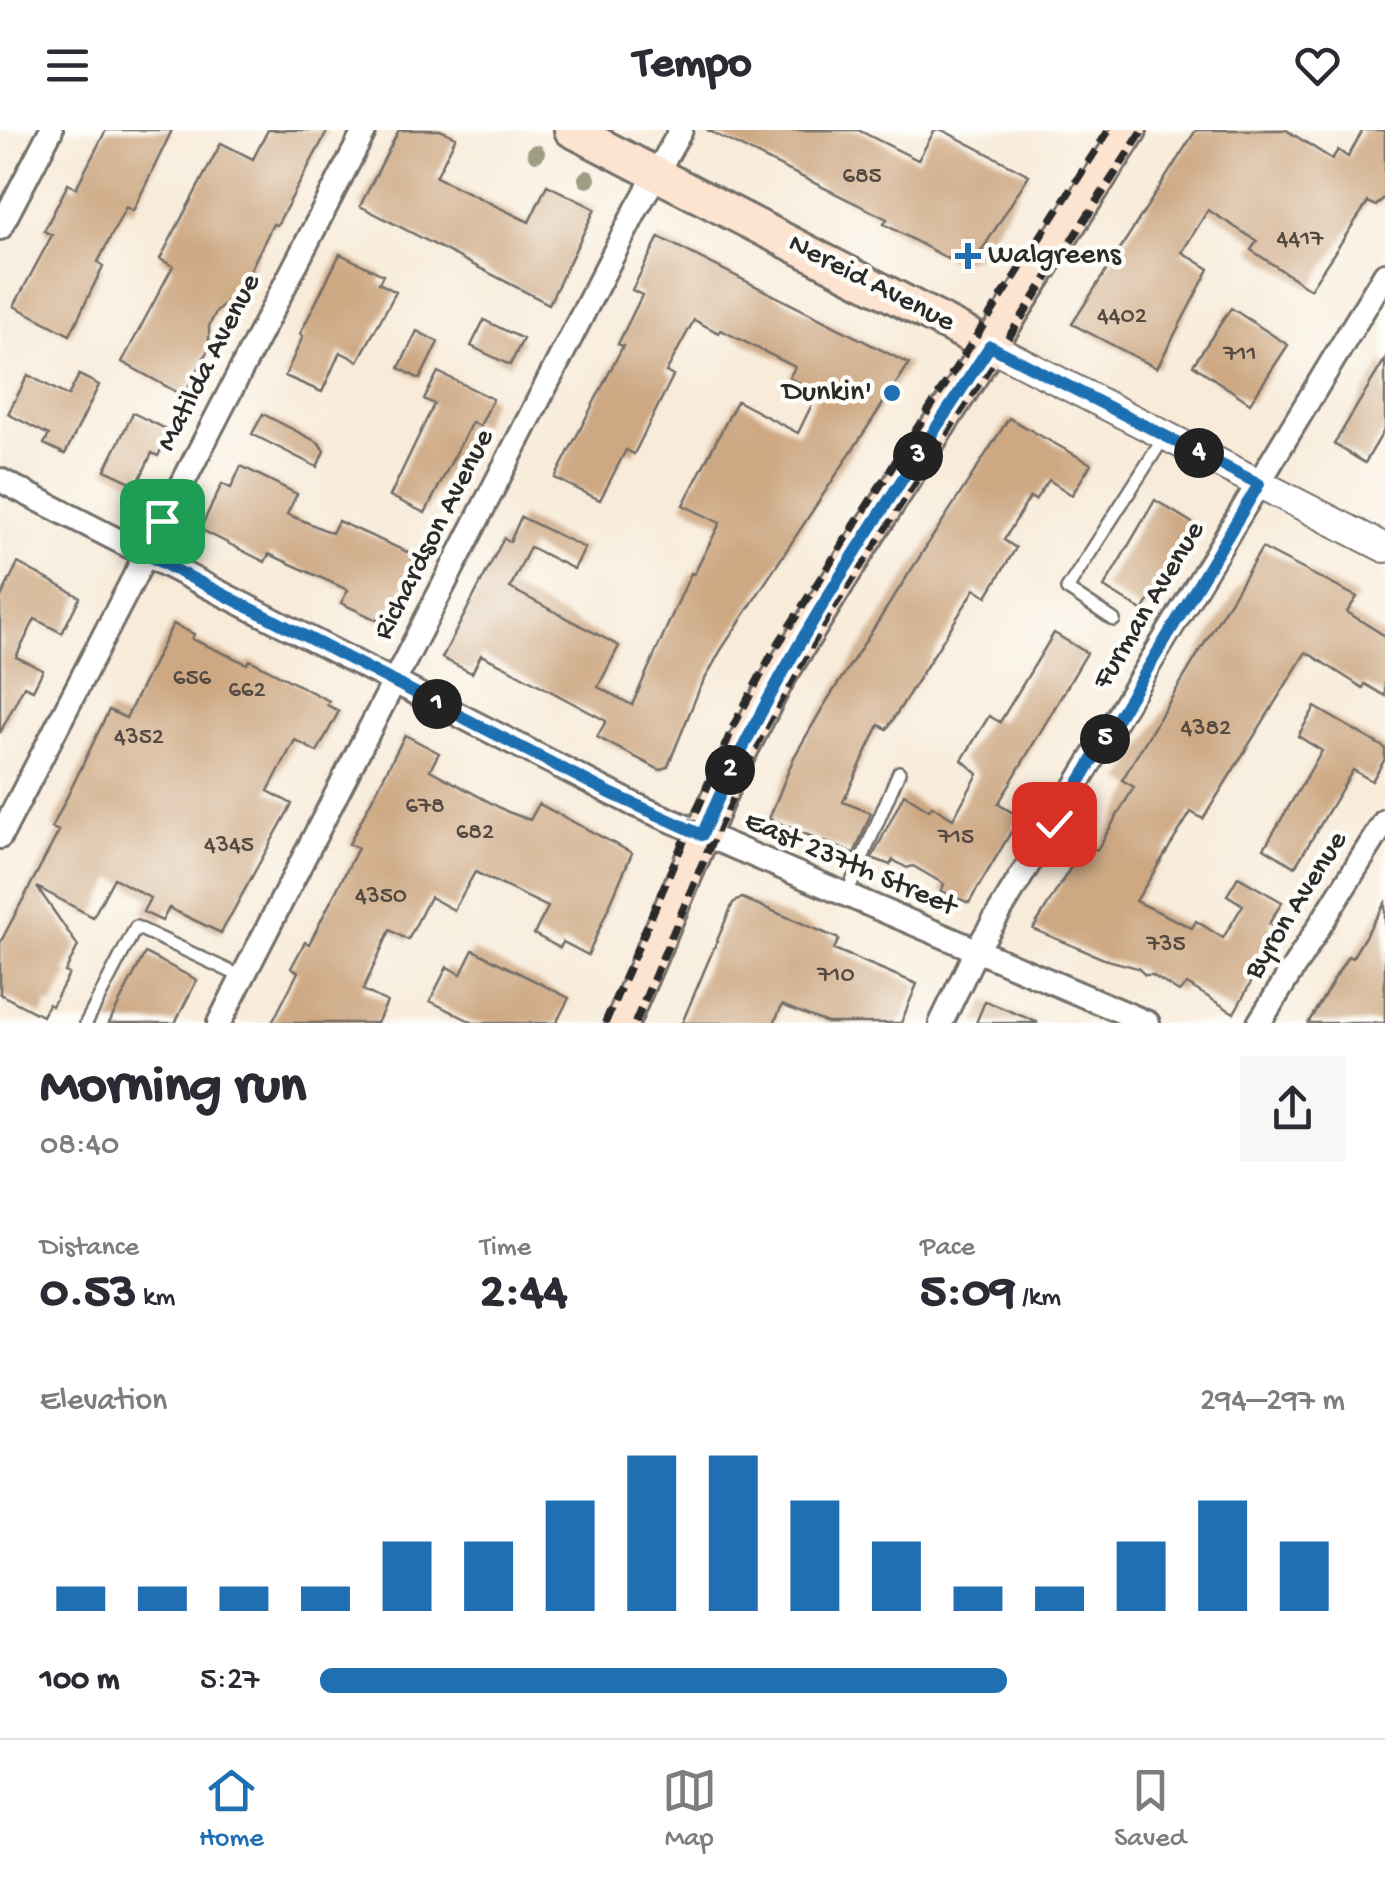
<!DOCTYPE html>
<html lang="en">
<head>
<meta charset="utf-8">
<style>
	body { margin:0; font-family:"Gochi Hand",sans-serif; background:#f7f7f7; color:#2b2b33; height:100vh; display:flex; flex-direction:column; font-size:38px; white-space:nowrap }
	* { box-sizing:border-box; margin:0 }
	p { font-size:32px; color:#7c7c81 }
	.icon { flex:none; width:55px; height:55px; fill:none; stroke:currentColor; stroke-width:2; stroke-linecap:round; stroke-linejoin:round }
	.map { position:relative; height:893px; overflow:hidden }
	.details { display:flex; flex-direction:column; background:#fff; flex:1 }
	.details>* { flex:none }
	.pin { position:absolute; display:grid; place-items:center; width:85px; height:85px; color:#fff; margin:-42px; border-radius:20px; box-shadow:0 5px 15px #0006 }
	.km { position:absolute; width:50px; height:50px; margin:-25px; border-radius:50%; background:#222; color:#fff; font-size:28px; line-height:50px; text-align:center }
	.round { display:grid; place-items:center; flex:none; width:105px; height:105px; border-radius:0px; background:#f7f7f7 }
	.overview { display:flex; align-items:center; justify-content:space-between; height:170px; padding:0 40px }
	h1 { font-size:55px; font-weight:700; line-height:75px }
	.figures { display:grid; grid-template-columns:repeat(3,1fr); gap:15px; height:170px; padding:10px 40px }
	.figures div { display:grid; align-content:center }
	.figures b { font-size:50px; font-weight:700 }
	.figures small { font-size:28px; font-weight:400 }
	.figures p { font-size:28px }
	.chart { height:280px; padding:20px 40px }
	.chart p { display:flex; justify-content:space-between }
	.chart svg { width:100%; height:180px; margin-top:10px; stroke:#1f6fb2; stroke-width:6 }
	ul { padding:0 40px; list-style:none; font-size:32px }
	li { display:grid; grid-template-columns:160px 120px 1fr; align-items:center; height:75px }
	li i { height:25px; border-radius:12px; background:#1f6fb2 }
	header { display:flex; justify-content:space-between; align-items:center; height:130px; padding:0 40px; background:#fff; font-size:45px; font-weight:700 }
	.dock { display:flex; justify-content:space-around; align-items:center; height:140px; border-top:2px solid #e1e1e2; background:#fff; font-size:28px; color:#7c7c81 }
	.dock a { display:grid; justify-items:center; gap:5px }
	.dock .active { color:#1f6fb2 }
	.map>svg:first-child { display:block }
</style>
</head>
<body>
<header><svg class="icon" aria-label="menu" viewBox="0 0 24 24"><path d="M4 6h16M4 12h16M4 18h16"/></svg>Tempo<svg class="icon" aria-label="heart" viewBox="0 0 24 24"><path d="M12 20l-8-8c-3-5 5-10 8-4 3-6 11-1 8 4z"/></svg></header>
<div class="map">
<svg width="1385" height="893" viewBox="0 0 1385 893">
	<rect width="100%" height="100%" fill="#fdfcf7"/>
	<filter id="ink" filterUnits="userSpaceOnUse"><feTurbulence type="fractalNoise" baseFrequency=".01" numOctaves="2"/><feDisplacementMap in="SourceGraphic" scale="20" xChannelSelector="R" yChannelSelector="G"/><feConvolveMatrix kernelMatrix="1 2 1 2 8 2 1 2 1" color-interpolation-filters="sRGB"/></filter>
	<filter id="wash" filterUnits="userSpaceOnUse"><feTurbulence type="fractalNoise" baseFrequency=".0048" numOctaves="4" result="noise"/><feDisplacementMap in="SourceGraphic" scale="40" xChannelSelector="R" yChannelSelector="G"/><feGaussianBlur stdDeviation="2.25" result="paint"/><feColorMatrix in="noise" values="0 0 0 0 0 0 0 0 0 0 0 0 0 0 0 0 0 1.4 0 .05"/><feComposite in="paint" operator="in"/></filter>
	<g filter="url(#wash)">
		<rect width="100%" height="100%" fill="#f8ebd9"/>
		<g id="blocks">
			<!-- building -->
			<path fill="#cda883" d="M 106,0 L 172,0 L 133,81 L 126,77 L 98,132 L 103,136 L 70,205 L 14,176 L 52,105 L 44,101 L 68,54 L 76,58 Z
				M 268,0 L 328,0 L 277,95 L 273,94 L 236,169 L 232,167 L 216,182 L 209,196 L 209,218 L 184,266 L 122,232 L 173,136 L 160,129 L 221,13 L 253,29 Z
				M 399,0 L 440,0 L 456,7 L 436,47 L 529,92 L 547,55 L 595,79 L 549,174 L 360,76 Z
				M 707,0 L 858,0 L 918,30 L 935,0 L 942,0 L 1029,45 L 979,125 L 956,133 L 884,94 L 887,89 Z
				M 1196,0 L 1286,0 L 1332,29 L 1338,20 L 1348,27 L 1363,0 L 1385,0 L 1385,67 L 1376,76 L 1368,72 L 1310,159 L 1251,120 L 1257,111 L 1208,80 L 1182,122 L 1209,139 L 1157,238 L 1072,194 Z
				M 659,107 L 909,234 L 721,520 L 699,560 L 668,636 L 660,640 L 597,607 L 606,591 L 502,535 L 481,525 L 472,543 L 442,528 L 504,408 L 510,412 L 521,387 L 585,418 L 574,439 L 530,417 L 510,458 L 619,516 L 598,557 L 632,575 L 691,443 L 694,444 L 720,393 L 683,375 L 737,271 L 798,303 L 818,262 L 789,248 L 795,237 L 721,200 L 719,203 L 694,190 L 666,242 L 673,246 L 634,324 L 626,320 L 600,370 L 555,348 L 623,216 L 618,214 L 642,165 L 632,160 Z
				M 340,124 L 383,145 L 379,153 L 396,162 L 358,231 L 340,222 L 322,262 L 285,246 L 303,206 L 300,204 Z
				M 1231,178 L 1288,215 L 1250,273 L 1193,235 Z
				M 484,190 L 523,209 L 510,235 L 471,216 Z
				M 417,201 L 438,212 L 420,249 L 399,238 Z
				M 1385,229 L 1385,299 L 1365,333 L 1334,314 Z
				M 438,242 L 493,269 L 480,296 L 472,292 L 425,383 L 390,366 L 434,274 L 424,269 Z
				M 28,245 L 68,266 L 79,245 L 99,255 L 65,324 L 44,314 L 49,305 L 8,284 Z
				M 133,283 L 170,301 L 158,326 L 152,323 L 137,355 L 105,340 Z
				M 263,284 L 319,313 L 324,321 L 317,337 L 252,304 Z
				M 1009,288 L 1091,334 L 1072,365 L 1049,350 L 1035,370 L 1030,367 L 1004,410 L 1016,418 L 987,466 L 975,459 L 887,599 L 879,595 L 843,672 L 871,683 L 854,724 L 769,689 L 794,627 L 823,577 Z
				M 241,336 L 297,364 L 287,384 L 332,403 L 338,391 L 414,425 L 412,429 L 417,431 L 385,494 L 341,473 L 348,460 L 269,424 L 265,432 L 200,399 L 222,354 L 231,358 Z
				M 1155,370 L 1194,394 L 1143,481 L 1104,457 Z
				M 1262,418 L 1357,467 L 1347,482 L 1385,506 L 1385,566 L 1365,554 L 1363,558 L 1306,522 L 1203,689 L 1191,682 L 1136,771 L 1192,798 L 1196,791 L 1223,808 L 1243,775 L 1227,765 L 1238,747 L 1282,772 L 1269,794 L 1280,801 L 1234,883 L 1187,854 L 1179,862 L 1152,845 L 1145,845 L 1138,838 L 1104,829 L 1033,799 L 1085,714 L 1097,720 L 1134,657 L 1122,650 Z
				M 18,433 L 80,467 L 62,503 L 35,489 L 16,527 L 43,540 L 33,560 L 24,556 L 0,603 L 0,469 Z
				M 173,494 L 194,504 L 192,509 L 247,534 L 250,530 L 329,571 L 327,575 L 339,581 L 317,622 L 295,610 L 268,661 L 292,674 L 221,803 L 169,778 L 162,791 L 143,782 L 150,768 L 114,748 L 93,787 L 37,757 L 78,816 L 65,842 L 69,844 L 52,876 L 48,874 L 42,886 L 0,864 L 0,813 L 59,701 L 52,698 L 109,580 L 126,588 Z
				M 1054,503 L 1087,523 L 998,674 L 1020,687 L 969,773 L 941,761 L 944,754 L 913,736 L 907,738 L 893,730 L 890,735 L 872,728 L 904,664 L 929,680 L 932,676 L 953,689 L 978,644 L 962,630 L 989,586 L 1000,592 Z
				M 1315,577 L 1385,618 L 1385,629 L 1372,651 L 1353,640 L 1295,737 L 1264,718 L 1322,621 L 1298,606 Z
				M 405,605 L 439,623 L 430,640 L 508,682 L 530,690 L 539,674 L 632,723 L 588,825 L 563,812 L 560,818 L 534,804 L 548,777 L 475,742 L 454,780 L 430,767 L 408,810 L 390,800 L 363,860 L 387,872 L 377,893 L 272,893 L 298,842 L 291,838 L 305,812 L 309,814 L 358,718 L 349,714 Z
				M 742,768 L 839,809 L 834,819 L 917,854 L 901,893 L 827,893 L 782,875 L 774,893 L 682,893 L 733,773 Z
				M 1385,773 L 1385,893 L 1308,893 L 1348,826 L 1352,828 Z
				M 473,820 L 569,868 L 556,893 L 474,893 L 430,871 L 447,837 L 461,844 Z
				M 145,823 L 197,850 L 175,893 L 109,893 Z
				M 985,871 L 1037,892 L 1037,893 L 976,893 Z"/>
		</g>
	</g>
	<g filter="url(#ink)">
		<use href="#blocks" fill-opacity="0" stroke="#736e68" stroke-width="2.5"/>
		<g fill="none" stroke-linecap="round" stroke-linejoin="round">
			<!-- service casing -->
			<g stroke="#736e68" stroke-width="16">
				<path id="service" d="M 1114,490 L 1067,459 L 1165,306
					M 846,766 L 899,642
					M 86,893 L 136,797 L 242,847"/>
			</g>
			<!-- minor casing -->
			<g stroke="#736e68" stroke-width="28">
				<path id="minor" d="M 0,98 L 51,0
					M 0,350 L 635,675 L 1148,893
					M 0,707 L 365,0
					M 219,893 L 636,80 L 681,0
					M 941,893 L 976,821 L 1385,144
					M 1259,893 L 1385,691"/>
			</g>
			<!-- tertiary casing -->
			<g stroke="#736e68" stroke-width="32">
				<path id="tertiary" d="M 990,216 L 1385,418"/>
			</g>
			<!-- secondary casing -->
			<g stroke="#736e68" stroke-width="38">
				<path id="secondary" d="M 571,0 L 990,216
					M 622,893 L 728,645 L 777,550 L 859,418 L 1130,0"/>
			</g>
			<!-- service -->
			<use href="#service" stroke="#fff" stroke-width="11"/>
			<!-- minor -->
			<use href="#minor" stroke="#fff" stroke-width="22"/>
			<!-- tertiary -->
			<use href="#tertiary" stroke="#fff" stroke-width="28"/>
			<!-- secondary -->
			<use href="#secondary" stroke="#fde4d1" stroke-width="32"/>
			<!-- rail -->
			<path stroke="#2b2b2b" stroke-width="8" stroke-dasharray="15 8" stroke-linecap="butt" d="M 758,583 L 802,504
				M 605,893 L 734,595 L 773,522 L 1109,0
				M 635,893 L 717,699 L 764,599 L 828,486 L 1143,0"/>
		</g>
		<!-- trees -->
		<g fill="#a09d85">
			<circle cx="536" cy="23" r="9"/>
			<circle cx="587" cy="49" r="9"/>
		</g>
	</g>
	<g fill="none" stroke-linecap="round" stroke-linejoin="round" filter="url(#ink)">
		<!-- route casing -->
		<g stroke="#fff" stroke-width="20">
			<path id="route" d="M 162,391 L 145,424 L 610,663 L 702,705 C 777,530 886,375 990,216 L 1259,354 L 1054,694"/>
		</g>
		<!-- route -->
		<use href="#route" stroke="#1f6fb2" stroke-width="12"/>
	</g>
	<!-- markers -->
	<g fill="#1f6fb2" stroke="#fdfcf7" stroke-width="4">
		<path d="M963 111h10v10h10v10h-10v10h-10v-10h-10v-10h10z"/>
		<circle cx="892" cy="263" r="10"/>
	</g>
	<g text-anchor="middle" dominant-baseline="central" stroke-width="9" stroke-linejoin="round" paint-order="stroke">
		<!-- number labels -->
		<g font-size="25" fill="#544a41">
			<text x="862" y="47">685</text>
			<text x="1300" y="110">4417</text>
			<text x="1122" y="187">4402</text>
			<text x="1240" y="225">711</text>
			<text x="192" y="549">656</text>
			<text x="247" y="561">662</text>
			<text x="1206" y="599">4382</text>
			<text x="139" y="608">4352</text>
			<text x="425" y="677">678</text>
			<text x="475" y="703">682</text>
			<text x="956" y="708">715</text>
			<text x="229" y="716">4345</text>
			<text x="381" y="767">4350</text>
			<text x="1166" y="815">735</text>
			<text x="836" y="846">710</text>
		</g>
		<!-- poi labels -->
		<g font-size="30" fill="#2b2b2b" stroke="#fdfcf7" text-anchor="start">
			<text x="988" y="126">Walgreens</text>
			<text x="872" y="263" text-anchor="end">Dunkin'</text>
		</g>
		<!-- street labels -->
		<g font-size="30" fill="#2b2b2b" stroke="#fdfcf7">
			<text transform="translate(871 154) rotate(27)">Nereid Avenue</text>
			<text transform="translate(210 233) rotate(-63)">Matilda Avenue</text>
			<text transform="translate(435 405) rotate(-63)">Richardson Avenue</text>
			<text transform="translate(1150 476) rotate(-59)">Furman Avenue</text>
			<text transform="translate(850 735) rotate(23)">East 237th Street</text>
			<text transform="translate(1297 776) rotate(-58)">Byron Avenue</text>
		</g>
	</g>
</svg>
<div class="pin" style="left:162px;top:391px;background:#1e9e55"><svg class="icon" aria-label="arrive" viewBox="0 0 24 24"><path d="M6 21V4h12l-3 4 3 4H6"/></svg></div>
<div class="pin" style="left:1054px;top:694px;background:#d93025"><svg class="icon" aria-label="check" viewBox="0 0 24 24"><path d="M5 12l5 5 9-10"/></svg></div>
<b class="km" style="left:437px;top:574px">1</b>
<b class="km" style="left:730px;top:640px">2</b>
<b class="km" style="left:918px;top:326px">3</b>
<b class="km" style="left:1199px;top:323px">4</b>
<b class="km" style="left:1105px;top:609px">5</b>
</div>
<section class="details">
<div class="overview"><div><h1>Morning run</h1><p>08:40</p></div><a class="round"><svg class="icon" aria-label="share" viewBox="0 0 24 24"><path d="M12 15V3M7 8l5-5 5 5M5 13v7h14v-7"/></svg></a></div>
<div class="figures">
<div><p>Distance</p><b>0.53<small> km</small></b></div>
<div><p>Time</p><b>2:44</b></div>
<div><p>Pace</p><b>5:09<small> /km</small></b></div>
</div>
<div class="chart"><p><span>Elevation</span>294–297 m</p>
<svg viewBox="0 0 160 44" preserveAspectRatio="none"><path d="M5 44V38M15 44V38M25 44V38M35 44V38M45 44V27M55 44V27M65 44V17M75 44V6M85 44V6M95 44V17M105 44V27M115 44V38M125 44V38M135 44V27M145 44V17M155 44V27"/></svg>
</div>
<ul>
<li><b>100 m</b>5:27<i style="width:67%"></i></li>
</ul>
</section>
<nav class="dock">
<a class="active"><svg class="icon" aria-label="home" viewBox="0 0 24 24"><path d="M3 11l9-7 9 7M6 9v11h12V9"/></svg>Home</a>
<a><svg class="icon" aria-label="map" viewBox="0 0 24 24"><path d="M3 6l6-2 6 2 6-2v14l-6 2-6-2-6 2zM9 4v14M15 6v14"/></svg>Map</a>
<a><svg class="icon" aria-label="saved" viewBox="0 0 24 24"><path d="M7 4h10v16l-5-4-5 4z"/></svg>Saved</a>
</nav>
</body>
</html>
